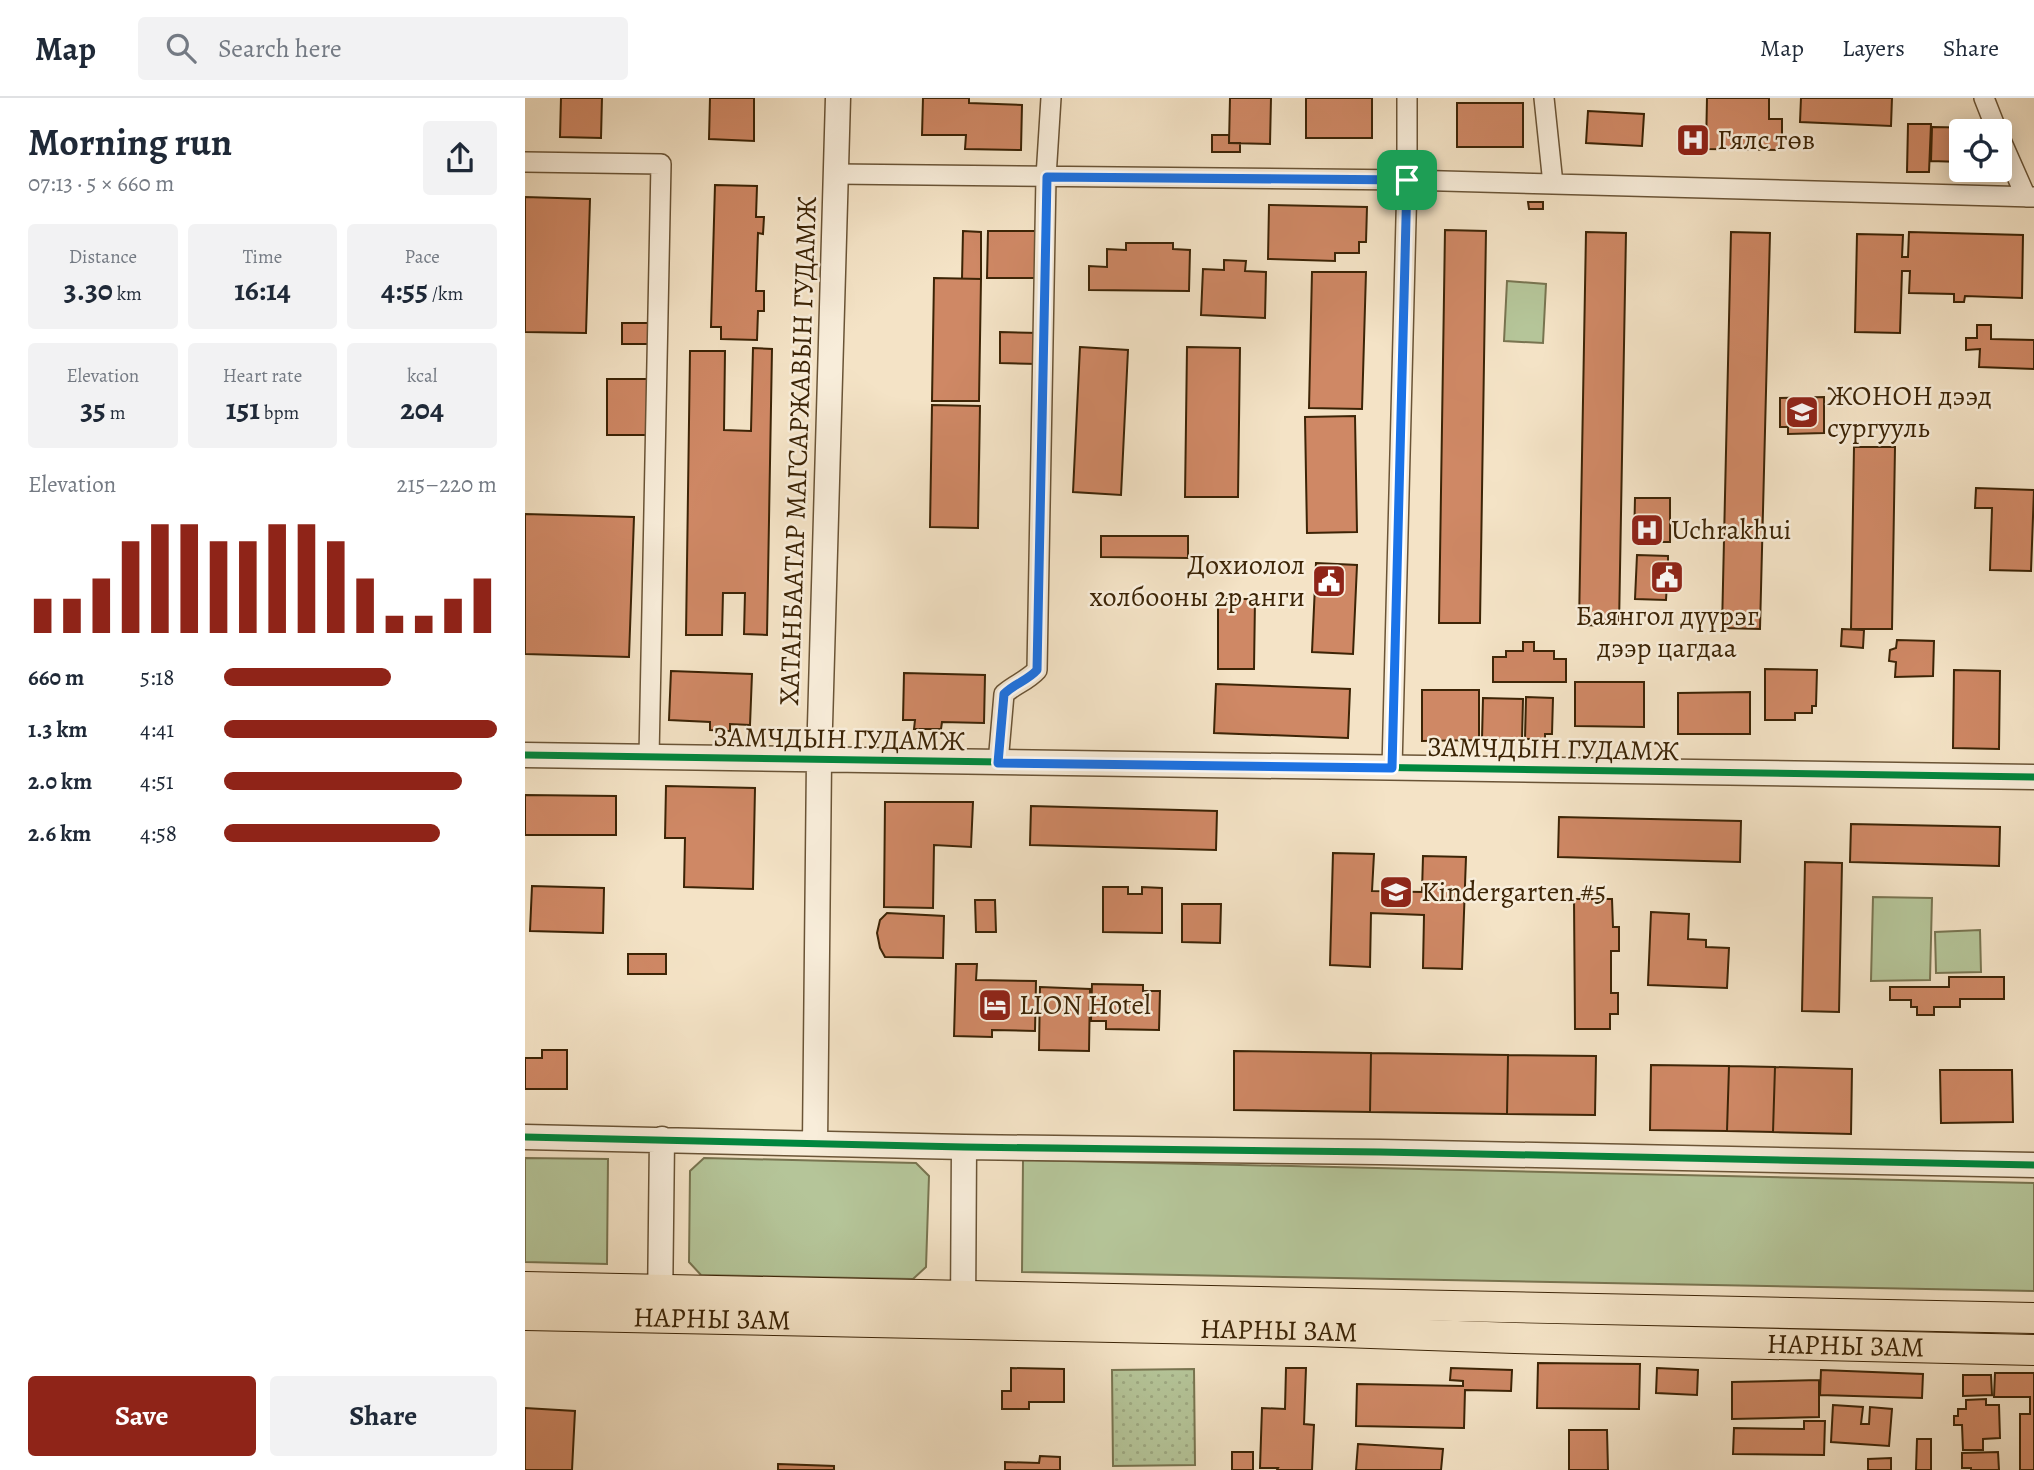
<!DOCTYPE html>
<html lang="en">
<head>
<meta charset="utf-8">
<style>
	body { margin:0; font-family:Alegreya,serif; background:#f2f2f3; color:#1f2937; height:100vh; display:flex; flex-direction:column; font-size:26px; white-space:nowrap }
	* { box-sizing:border-box; margin:0 }
	p { font-size:23px; color:#747a83 }
	.icon { flex:none; width:38px; height:38px; fill:none; stroke:currentColor; stroke-width:2; stroke-linecap:round; stroke-linejoin:round }
	.map { position:relative; flex:1; overflow:hidden }
	.details { display:flex; flex-direction:column; background:#fff; width:525px }
	.details>* { flex:none }
	.buttons { position:absolute; left:1424px; top:21px; display:grid; gap:14px }
	.buttons a { display:grid; place-items:center; width:63px; height:63px; border-radius:7px; background:#fff; box-shadow:0 4px 18px #0003; font-size:35px }
	.pin { position:absolute; display:grid; place-items:center; width:60px; height:60px; color:#fff; margin:-30px; border-radius:14px; box-shadow:0 4px 10px #0006 }
	.round { display:grid; place-items:center; flex:none; width:74px; height:74px; border-radius:7px; background:#f2f2f3 }
	.overview { display:flex; align-items:center; justify-content:space-between; height:119px; padding:0 28px }
	h1 { font-size:38px; font-weight:700; line-height:52px }
	.stats { display:grid; grid-template-columns:repeat(3,1fr); gap:10px; height:119px; padding:7px 28px }
	.stats div { display:grid; align-content:center; border-radius:7px; background:#f2f2f3; text-align:center }
	.stats b { font-size:30px; font-weight:700 }
	.stats small { font-size:19px; font-weight:400 }
	.stats p { font-size:19px }
	.chart { height:196px; padding:14px 28px }
	.chart p { display:flex; justify-content:space-between }
	.chart svg { width:100%; height:126px; margin-top:7px; stroke:#8f2418; stroke-width:6 }
	.cta { display:flex; gap:14px; margin-top:auto; padding:14px 28px }
	.cta a { flex:1; height:80px; border-radius:7px; background:#8f2418; color:#fff; font-size:28px; font-weight:700; line-height:80px; text-align:center }
	.cta a+a { background:#f2f2f3; color:#1f2937 }
	ul { padding:0 28px; list-style:none; font-size:23px }
	li { display:grid; grid-template-columns:112px 84px 1fr; align-items:center; height:52px }
	li i { height:18px; border-radius:9px; background:#8f2418 }
	header { display:flex; align-items:center; gap:42px; box-sizing:border-box; height:98px; padding:0 35px; background:#fff; border-bottom:2px solid #e0e1e3 }
	header strong { font-size:33px }
	nav { display:flex; gap:38px; margin-inline-start:auto; font-size:24px }
	.search { width:490px; height:63px; background:#f2f2f3; display:flex; align-items:center; gap:18px; box-sizing:border-box; padding:0 24px; border-radius:7px; color:#747a83; font-size:26px }
	main { display:flex; flex:1; min-height:0 }
	.map>svg:first-child { display:block }
</style>
</head>
<body>
<header>
<strong>Map</strong>
<div class="search"><svg class="icon" aria-label="search" viewBox="0 0 24 24"><circle cx="10" cy="10" r="6"/><path d="M15 15l6 6"/></svg>Search here</div>
<nav><a>Map</a><a>Layers</a><a>Share</a></nav>
</header>
<main>
<section class="details">
<div class="overview"><div><h1>Morning run</h1><p>07:13 · 5 × 660 m</p></div><a class="round"><svg class="icon" aria-label="share" viewBox="0 0 24 24"><path d="M12 15V3M7 8l5-5 5 5M5 13v7h14v-7"/></svg></a></div>
<div class="stats">
<div><p>Distance</p><b>3.30<small> km</small></b></div>
<div><p>Time</p><b>16:14</b></div>
<div><p>Pace</p><b>4:55<small> /km</small></b></div>
</div>
<div class="stats">
<div><p>Elevation</p><b>35<small> m</small></b></div>
<div><p>Heart rate</p><b>151<small> bpm</small></b></div>
<div><p>kcal</p><b>204</b></div>
</div>
<div class="chart"><p><span>Elevation</span>215–220 m</p>
<svg viewBox="0 0 160 44" preserveAspectRatio="none"><path d="M5 44V32M15 44V32M25 44V25M35 44V12M45 44V6M55 44V6M65 44V12M75 44V12M85 44V6M95 44V6M105 44V12M115 44V25M125 44V38M135 44V38M145 44V32M155 44V25"/></svg>
</div>
<ul>
<li><b>660 m</b>5:18<i style="width:61%"></i></li>
<li><b>1.3 km</b>4:41<i style="width:100%"></i></li>
<li><b>2.0 km</b>4:51<i style="width:87%"></i></li>
<li><b>2.6 km</b>4:58<i style="width:79%"></i></li>
</ul>
<div class="cta"><a>Save</a><a>Share</a></div>
</section>
<div class="map">
<svg width="1509" height="1372" viewBox="0 0 1509 1372">
	<defs>
		<pattern id="grass-dots" width="8" height="8" patternUnits="userSpaceOnUse" patternTransform="scale(1.75)"><rect width="8" height="8" fill="#b5c599"/><path d="M2 2h.1M6 6h.1" fill="none" stroke="#9da982" stroke-width="1.8" stroke-linecap="round"/></pattern>
	</defs>
	<rect width="100%" height="100%" fill="#f4e3c6"/>
	<filter id="stains"><feTurbulence type="fractalNoise" baseFrequency=".00286" numOctaves="4"/><feColorMatrix values="0 0 0 0 .2 0 0 0 0 .09 0 0 0 0 .02 0 0 0 .5 -.17"/></filter>
	<radialGradient id="worn" r=".72"><stop offset=".6" stop-color="#630" stop-opacity="0"/><stop offset="1" stop-color="#630" stop-opacity=".3"/></radialGradient>
	<!-- grass -->
	<path fill="url(#grass-dots)" stroke="#787450" stroke-width="2" d="M 669,1271 L 670,1367 L 588,1368 L 587,1272 Z"/>
	<!-- park -->
	<path fill="#b5c599" stroke="#787450" stroke-width="2" d="M 982,183 L 1021,186 L 1018,245 L 979,243 Z
		M 1348,799 L 1407,800 L 1405,882 L 1346,883 Z
		M 1455,832 L 1456,874 L 1411,875 L 1410,834 Z
		M 0,1060 L 83,1061 L 82,1166 L 0,1164 Z
		M 179,1060 L 391,1065 L 404,1078 L 401,1169 L 388,1181 L 176,1177 L 164,1164 L 165,1073 Z
		M 498,1062 L 1509,1085 L 1509,1193 L 497,1174 Z"/>
	<!-- building -->
	<path fill="#cf8865" stroke="#3c2406" stroke-width="2" d="M 36,0 L 77,0 L 76,40 L 35,39 Z
		M 185,0 L 229,0 L 229,43 L 184,41 Z
		M 398,0 L 444,0 L 444,5 L 497,7 L 496,52 L 440,51 L 441,37 L 397,37 Z
		M 705,0 L 746,0 L 745,46 L 704,45 Z
		M 781,0 L 847,0 L 847,40 L 781,40 Z
		M 1182,0 L 1244,0 L 1244,21 L 1257,21 L 1257,52 L 1181,51 Z
		M 1276,0 L 1367,0 L 1366,28 L 1275,24 Z
		M 932,5 L 998,5 L 998,49 L 932,49 Z
		M 1063,13 L 1119,16 L 1117,48 L 1061,45 Z
		M 1383,26 L 1406,26 L 1404,74 L 1382,74 Z
		M 1407,29 L 1458,30 L 1458,33 L 1437,33 L 1437,64 L 1406,63 Z
		M 687,37 L 704,37 L 704,45 L 715,45 L 715,54 L 687,54 Z
		M 190,87 L 232,88 L 231,119 L 239,119 L 238,136 L 233,135 L 231,193 L 239,193 L 239,213 L 233,213 L 232,242 L 196,241 L 196,229 L 186,229 Z
		M 0,99 L 65,101 L 61,235 L 0,234 Z
		M 1003,104 L 1018,104 L 1018,111 L 1004,111 Z
		M 744,107 L 842,109 L 841,144 L 834,144 L 834,155 L 810,155 L 810,163 L 743,161 Z
		M 920,132 L 961,133 L 955,525 L 914,525 Z
		M 438,133 L 456,134 L 456,181 L 437,181 Z
		M 463,133 L 517,133 L 517,180 L 462,180 Z
		M 1061,134 L 1101,135 L 1094,528 L 1054,527 Z
		M 1206,134 L 1245,135 L 1235,531 L 1197,530 Z
		M 1384,134 L 1498,137 L 1497,200 L 1440,198 L 1439,204 L 1429,204 L 1429,196 L 1384,195 L 1385,173 L 1377,173 L 1375,235 L 1330,234 L 1332,136 L 1378,137 L 1377,159 L 1383,159 Z
		M 601,145 L 648,145 L 648,151 L 665,152 L 664,193 L 564,192 L 564,168 L 582,169 L 582,151 L 601,152 Z
		M 699,162 L 721,163 L 720,173 L 741,174 L 740,220 L 676,217 L 678,171 L 699,172 Z
		M 787,174 L 841,174 L 837,311 L 784,310 Z
		M 409,180 L 456,181 L 454,303 L 407,303 Z
		M 97,225 L 128,225 L 128,246 L 97,246 Z
		M 1452,227 L 1466,227 L 1466,241 L 1509,242 L 1509,271 L 1454,269 L 1455,251 L 1441,252 L 1441,240 L 1452,240 Z
		M 475,234 L 514,235 L 513,266 L 475,265 Z
		M 555,249 L 603,252 L 596,397 L 548,394 Z
		M 662,249 L 715,250 L 713,399 L 660,399 Z
		M 228,250 L 247,251 L 242,537 L 219,536 L 220,495 L 198,495 L 197,537 L 161,537 L 165,253 L 200,253 L 199,332 L 226,333 Z
		M 82,281 L 128,281 L 128,337 L 82,337 Z
		M 1299,299 L 1299,335 L 1263,336 L 1263,329 L 1255,329 L 1255,300 Z
		M 407,307 L 455,308 L 453,430 L 405,429 Z
		M 830,318 L 832,434 L 782,435 L 780,319 Z
		M 1329,349 L 1370,349 L 1367,531 L 1326,531 Z
		M 1451,390 L 1509,392 L 1506,473 L 1465,472 L 1467,410 L 1450,410 Z
		M 1110,400 L 1145,400 L 1145,444 L 1109,444 Z
		M 0,416 L 109,419 L 104,559 L 0,556 Z
		M 576,438 L 663,438 L 663,460 L 576,459 Z
		M 1112,457 L 1143,458 L 1143,476 L 1147,476 L 1147,485 L 1142,485 L 1141,502 L 1110,501 Z
		M 791,465 L 832,467 L 828,556 L 787,554 Z
		M 693,501 L 730,501 L 729,571 L 693,571 Z
		M 1317,531 L 1339,532 L 1338,550 L 1316,548 Z
		M 1372,542 L 1409,543 L 1408,578 L 1370,579 L 1371,564 L 1364,563 L 1365,552 L 1371,550 Z
		M 998,544 L 1009,544 L 1009,553 L 1029,553 L 1029,561 L 1041,561 L 1041,584 L 968,584 L 968,559 L 981,559 L 981,553 L 998,553 Z
		M 1240,571 L 1292,572 L 1291,608 L 1287,608 L 1287,615 L 1270,615 L 1270,622 L 1240,622 Z
		M 1429,572 L 1475,573 L 1474,651 L 1428,650 Z
		M 146,573 L 227,576 L 225,627 L 205,626 L 205,633 L 185,632 L 185,624 L 144,622 Z
		M 379,575 L 460,577 L 459,625 L 417,624 L 416,631 L 389,631 L 390,622 L 378,622 Z
		M 1050,584 L 1119,584 L 1119,629 L 1050,628 Z
		M 691,586 L 825,591 L 823,640 L 689,635 Z
		M 897,592 L 954,592 L 954,642 L 897,643 Z
		M 1225,594 L 1225,636 L 1153,636 L 1153,595 Z
		M 1001,599 L 1028,600 L 1027,636 L 1020,636 L 1020,641 L 1000,641 Z
		M 958,600 L 998,601 L 997,642 L 957,641 Z
		M 141,688 L 230,690 L 228,791 L 159,789 L 160,740 L 140,740 Z
		M 0,697 L 91,698 L 91,737 L 0,737 Z
		M 360,704 L 448,704 L 446,749 L 409,747 L 408,810 L 359,809 Z
		M 506,708 L 692,713 L 691,752 L 505,747 Z
		M 1034,719 L 1216,723 L 1215,764 L 1033,759 Z
		M 1326,726 L 1475,729 L 1474,768 L 1325,764 Z
		M 808,755 L 849,756 L 847,793 L 897,794 L 898,758 L 941,759 L 937,871 L 898,870 L 899,817 L 846,815 L 845,869 L 805,867 Z
		M 1280,764 L 1317,765 L 1314,914 L 1277,913 Z
		M 7,788 L 79,790 L 78,835 L 5,833 Z
		M 578,789 L 603,789 L 603,796 L 617,796 L 617,789 L 637,790 L 637,835 L 578,834 Z
		M 1049,801 L 1087,801 L 1088,829 L 1094,829 L 1094,853 L 1086,853 L 1086,895 L 1093,895 L 1093,916 L 1085,916 L 1085,931 L 1050,931 Z
		M 450,802 L 470,802 L 471,834 L 451,834 Z
		M 657,806 L 696,806 L 695,845 L 657,844 Z
		M 1126,814 L 1164,816 L 1163,841 L 1181,842 L 1181,849 L 1204,850 L 1202,890 L 1123,887 Z
		M 362,815 L 419,818 L 418,860 L 360,859 L 355,850 L 352,835 L 355,822 Z
		M 103,856 L 141,856 L 141,876 L 103,876 Z
		M 431,866 L 452,866 L 451,882 L 511,883 L 510,933 L 467,932 L 467,939 L 429,938 Z
		M 1424,879 L 1479,879 L 1479,901 L 1435,901 L 1435,909 L 1409,909 L 1409,917 L 1392,917 L 1392,909 L 1386,909 L 1386,902 L 1365,902 L 1365,889 L 1424,889 Z
		M 567,886 L 618,887 L 618,893 L 635,893 L 634,932 L 581,931 L 581,923 L 566,923 Z
		M 515,889 L 565,891 L 564,953 L 514,952 Z
		M 17,952 L 42,952 L 42,991 L 0,991 L 0,960 L 17,960 Z
		M 709,953 L 846,955 L 845,1014 L 709,1012 Z
		M 846,955 L 983,957 L 982,1016 L 845,1014 Z
		M 983,957 L 1071,958 L 1070,1017 L 982,1016 Z
		M 1126,967 L 1204,968 L 1202,1033 L 1125,1032 Z
		M 1204,968 L 1250,969 L 1248,1034 L 1202,1033 Z
		M 1250,969 L 1327,971 L 1326,1036 L 1248,1034 Z
		M 1415,972 L 1487,972 L 1488,1024 L 1416,1025 Z
		M 1013,1265 L 1115,1266 L 1114,1311 L 1012,1310 Z
		M 486,1270 L 539,1271 L 539,1304 L 504,1304 L 504,1311 L 477,1311 L 477,1293 L 486,1293 Z
		M 761,1270 L 781,1270 L 779,1326 L 789,1327 L 787,1372 L 752,1372 L 753,1370 L 735,1370 L 737,1310 L 760,1311 Z
		M 926,1270 L 987,1272 L 986,1293 L 940,1292 L 939,1330 L 831,1328 L 832,1286 L 938,1288 L 938,1283 L 925,1282 Z
		M 1132,1270 L 1173,1272 L 1172,1297 L 1131,1295 Z
		M 1296,1272 L 1398,1276 L 1397,1300 L 1295,1297 Z
		M 1470,1275 L 1509,1275 L 1509,1372 L 1495,1372 L 1495,1316 L 1505,1316 L 1505,1299 L 1469,1299 Z
		M 1438,1277 L 1466,1277 L 1467,1297 L 1438,1298 Z
		M 1294,1282 L 1294,1319 L 1207,1321 L 1207,1284 Z
		M 1461,1301 L 1461,1307 L 1474,1307 L 1475,1340 L 1458,1341 L 1458,1352 L 1438,1352 L 1437,1327 L 1429,1327 L 1429,1318 L 1433,1318 L 1433,1311 L 1441,1311 L 1441,1302 Z
		M 1308,1307 L 1338,1309 L 1336,1326 L 1344,1326 L 1345,1309 L 1367,1311 L 1364,1348 L 1306,1344 Z
		M 0,1310 L 50,1313 L 47,1372 L 0,1372 Z
		M 1279,1323 L 1300,1323 L 1299,1357 L 1208,1356 L 1209,1330 L 1279,1331 Z
		M 1044,1332 L 1082,1332 L 1083,1372 L 1044,1372 Z
		M 1392,1341 L 1406,1341 L 1406,1372 L 1391,1372 Z
		M 833,1346 L 918,1351 L 916,1372 L 831,1372 Z
		M 707,1354 L 728,1354 L 728,1372 L 707,1372 Z
		M 1473,1354 L 1474,1372 L 1446,1372 L 1446,1370 L 1437,1370 L 1437,1355 Z
		M 515,1358 L 535,1359 L 535,1372 L 480,1372 L 480,1364 L 514,1365 Z
		M 1366,1360 L 1366,1372 L 1343,1372 L 1343,1361 Z
		M 253,1366 L 309,1368 L 309,1372 L 253,1372 Z"/>
	<g fill="none" stroke-linecap="round" stroke-linejoin="round">
		<!-- minor casing -->
		<g stroke="#6a5436" stroke-width="22">
			<path id="minor" d="M 1019,0 L 1028,86
				M 1459,0 L 1472,33
				M 1475,40 L 1501,99
				M 0,64 L 136,66 L 124,659
				M 311,76 L 882,82 L 1509,99
				M 473,665 L 479,596 C 490,586 502,583 512,572 L 521,79 L 526,0
				M 867,670 L 882,82 L 882,0"/>
		</g>
		<!-- tertiary casing -->
		<g stroke="#6a5436" stroke-width="27">
			<path id="tertiary" d="M 0,657 L 1509,679
				M 0,1039 L 439,1049 L 855,1054 L 1509,1067
				M 290,1045 L 294,662 L 313,0
				M 135,1209 L 137,1041
				M 438,1216 L 439,1049"/>
		</g>
		<!-- primary casing -->
		<g stroke="#3c2406" stroke-width="32">
			<g id="primary">
				<path d="M 0,1189 L 1509,1220"/>
				<path id="s1" d="M 0,1217 L 788,1233 L 990,1240 L 1509,1252"/>
			</g>
		</g>
		<!-- minor -->
		<use href="#minor" stroke="#f8edda" stroke-width="19"/>
		<!-- tertiary -->
		<use href="#tertiary" stroke="#f8edda" stroke-width="24"/>
		<!-- primary -->
		<use href="#primary" stroke="#f4e3c6" stroke-width="30"/>
		<!-- cycleway casing -->
		<g stroke="#f8edda" stroke-width="11">
			<path id="cycleway" d="M 0,657 L 1509,679
				M 0,1039 L 439,1049 L 855,1054 L 1509,1067"/>
		</g>
		<!-- cycleway -->
		<use href="#cycleway" stroke="#00873e" stroke-width="7"/>
	</g>
	<g fill="none" stroke-linecap="round" stroke-linejoin="round">
		<!-- route casing -->
		<g stroke="#fff" stroke-width="14">
			<path id="route" d="M 522,79 L 882,82 L 867,670 L 473,665 L 479,596 C 490,585 502,583 512,572 Z"/>
		</g>
		<!-- route -->
		<use href="#route" stroke="#1a73e8" stroke-width="9"/>
	</g>
	<!-- icons -->
	<defs>
		<g id="hospital-square" transform="scale(1.75)"><rect x="-9" y="-9" width="18" height="18" rx="4" fill="#8f2418" stroke="#f8edda"/><path d="M-5-5h3v3.5h4V-5h3V5h-3V1.5h-4V5h-3Z" fill="#fff"/></g>
		<g id="university-square" transform="scale(1.75)"><rect x="-9" y="-9" width="18" height="18" rx="4" fill="#8f2418" stroke="#f8edda"/><path d="M0-5L7-2L0 1L-7-2ZM-4 1L0 2.5L4 1V4Q0 6-4 4Z" fill="#fff"/></g>
		<g id="civic-square" transform="scale(1.75)"><rect x="-9" y="-9" width="18" height="18" rx="4" fill="#8f2418" stroke="#f8edda"/><path d="M-.6-6.5H3V-4.5H.6V-3L4-1V1h2V6H-6V1h2V-1L-.6-3ZM-1.2 2.5V6h2.4V2.5Z" fill="#fff"/></g>
		<g id="school-square" transform="scale(1.75)"><rect x="-9" y="-9" width="18" height="18" rx="4" fill="#8f2418" stroke="#f8edda"/><path d="M0-5L7-2L0 1L-7-2ZM-4 1L0 2.5L4 1V4Q0 6-4 4Z" fill="#fff"/></g>
		<g id="hotel-square" transform="scale(1.75)"><rect x="-9" y="-9" width="18" height="18" rx="4" fill="#8f2418" stroke="#f8edda"/><path d="M-6-4.5h1.5V1H6V5H4.5V3h-9V5H-6ZM-4 0a1.8 1.8 0 1 1 3.6 0ZM.5 0V-2.5h3Q6-2.5 6 0Z" fill="#fff"/></g>
	</defs>
	<g fill-rule="evenodd">
		<use href="#hospital-square" x="1168" y="42"/>
		<use href="#university-square" x="1277" y="314"/>
		<use href="#hospital-square" x="1122" y="432"/>
		<use href="#civic-square" x="1142" y="479"/>
		<use href="#civic-square" x="804" y="483"/>
		<use href="#school-square" x="871" y="794"/>
		<use href="#hotel-square" x="470" y="907"/>
	</g>
	<g text-anchor="middle" dominant-baseline="central" stroke-width="5" stroke-linejoin="round" paint-order="stroke">
		<!-- poi labels -->
		<g font-size="28" fill="#3c2406" stroke="#f8edda" text-anchor="start">
			<text x="1192" y="42">Гялс төв</text>
			<text x="1302" y="298">ЖОНОН дээд<tspan x="1302" dy="32">сургууль</tspan></text>
			<text x="1146" y="432">Uchrakhui</text>
			<text x="780" y="467" text-anchor="end">Дохиолол<tspan x="780" dy="32">холбооны 2р анги</tspan></text>
			<text x="1142" y="518" text-anchor="middle">Баянгол дүүрэг<tspan x="1142" dy="32">дээр цагдаа</tspan></text>
			<text x="896" y="794">Kindergarten #5</text>
			<text x="494" y="907">LION Hotel</text>
		</g>
		<!-- street labels -->
		<g font-size="28" fill="#3c2406" stroke="#f8edda">
			<text transform="translate(273 353) rotate(-88)">ХАТАНБААТАР МАГСАРЖАВЫН ГУДАМЖ</text>
			<text transform="translate(314 641) rotate(1)">ЗАМЧДЫН ГУДАМЖ</text>
			<text transform="translate(1028 651) rotate(1)">ЗАМЧДЫН ГУДАМЖ</text>
			<text stroke="none"><textPath href="#s1" startOffset="187">НАРНЫ ЗАМ</textPath></text>
			<text stroke="none"><textPath href="#s1" startOffset="754">НАРНЫ ЗАМ</textPath></text>
			<text stroke="none"><textPath href="#s1" startOffset="1321">НАРНЫ ЗАМ</textPath></text>
		</g>
	</g>
	<rect width="100%" height="100%" filter="url(#stains)"/>
	<rect width="100%" height="100%" fill="url(#worn)"/>
</svg>
<div class="buttons">
<a><svg class="icon" aria-label="locate" viewBox="0 0 24 24"><circle cx="12" cy="12" r="6"/><path d="M12 2v4M12 18v4M2 12h4M18 12h4"/></svg></a>
</div>
<div class="pin" style="left:882px;top:82px;background:#1e9e55"><svg class="icon" aria-label="arrive" viewBox="0 0 24 24"><path d="M6 21V4h12l-3 4 3 4H6"/></svg></div>
</div>
</main>
</body>
</html>
